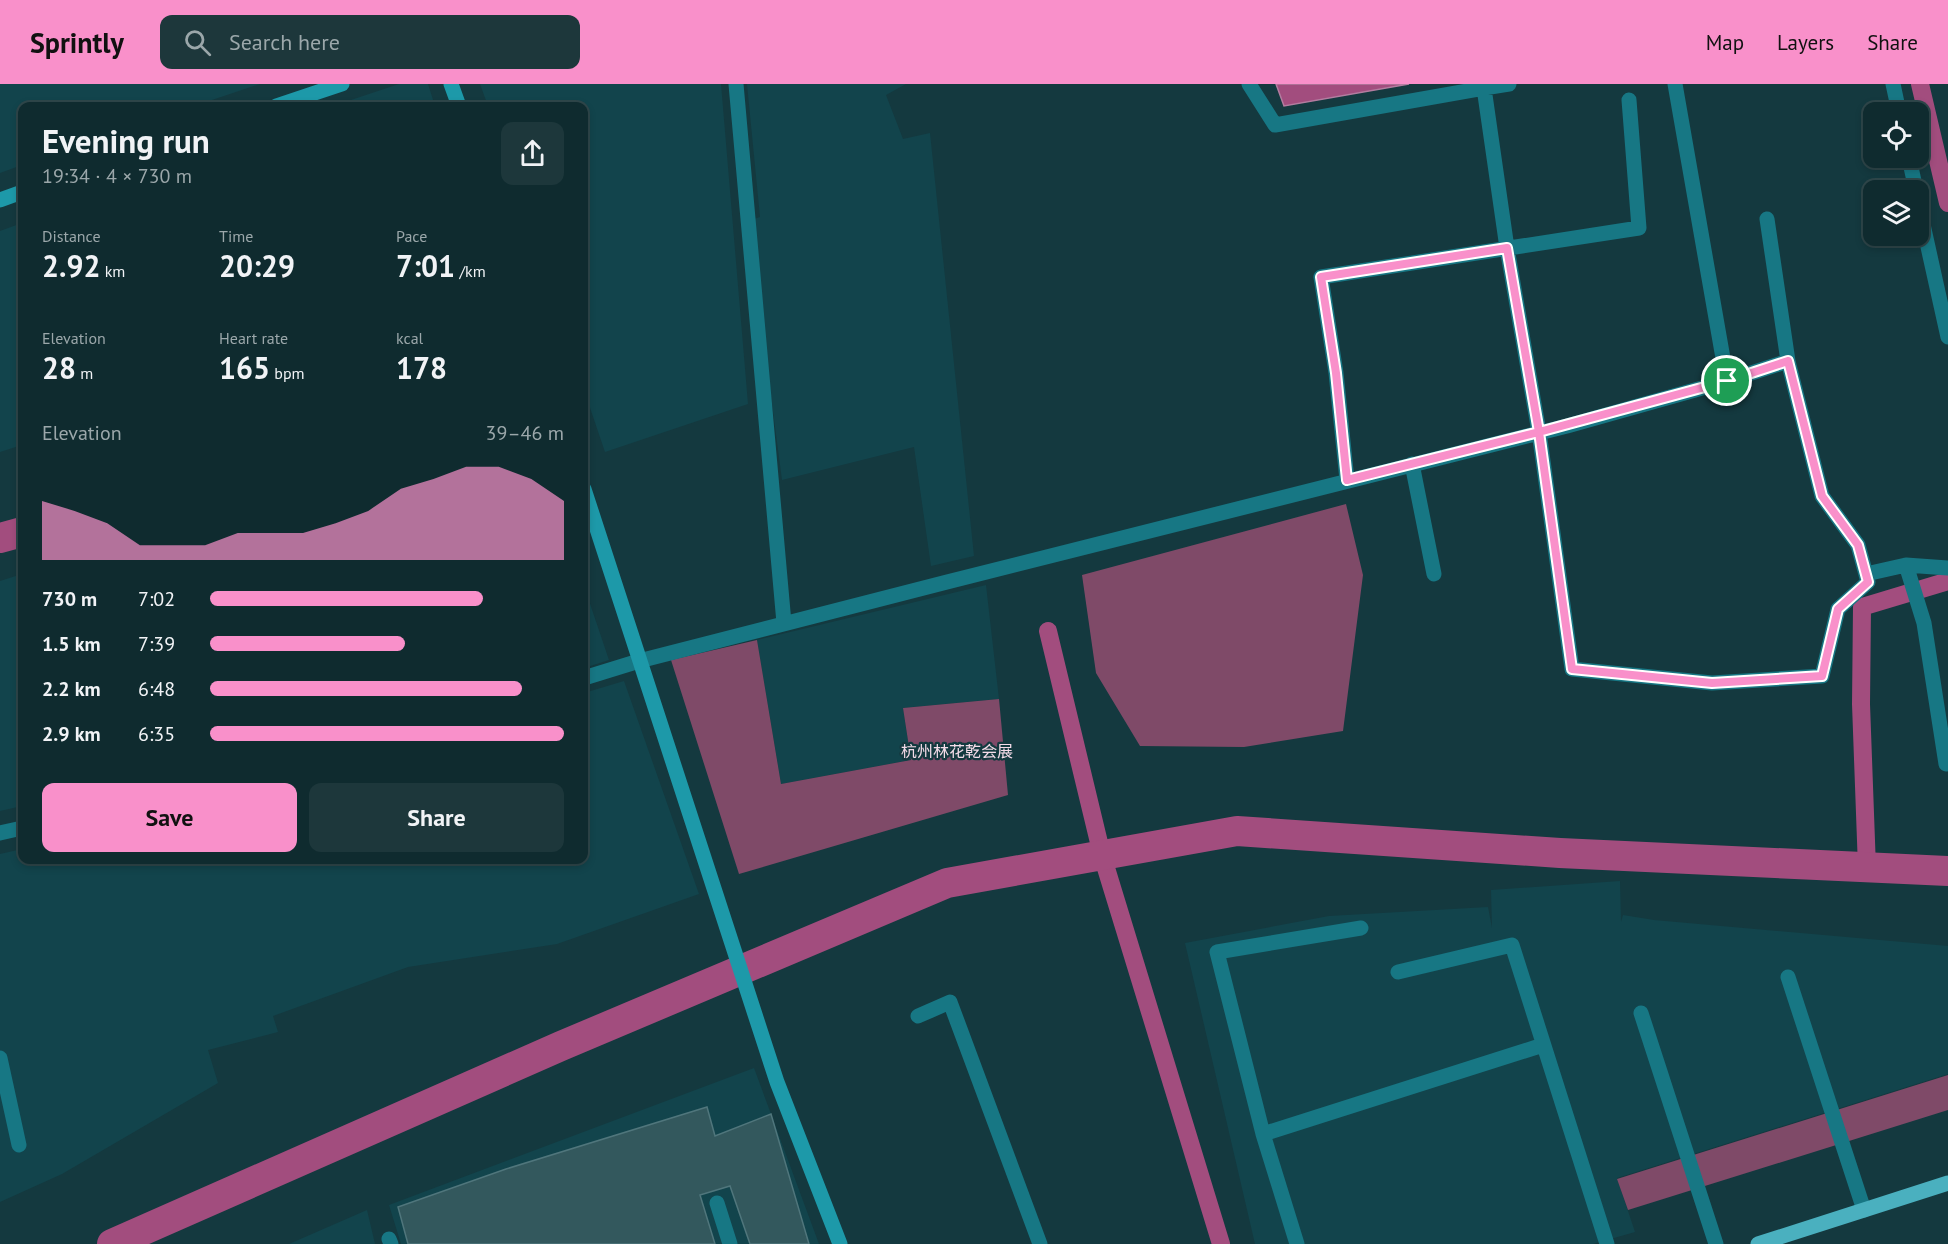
<!DOCTYPE html>
<html lang="en">
<head>
<meta charset="utf-8">
<style>
	body { margin:0; font-family:"PT Sans","Noto Sans SC",sans-serif; background:#1d373b; color:#f1f3f6; height:100vh; display:flex; flex-direction:column; font-size:22px; white-space:nowrap }
	* { box-sizing:border-box; margin:0 }
	p { font-size:20px; color:#9ba7aa }
	.icon { flex:none; width:33px; height:33px; fill:none; stroke:currentColor; stroke-width:2; stroke-linecap:round; stroke-linejoin:round }
	.map { position:relative; flex:1; overflow:hidden }
	.details { position:absolute; left:18px; top:18px; width:570px; height:762px; display:flex; flex-direction:column; background:#0f2b2f; border-radius:12px; box-shadow:0 3px 9px #0003,0 0 0 2px #2f474b }
	.details>* { flex:none }
	.buttons { position:absolute; left:1863px; top:18px; display:grid; gap:12px }
	.buttons a { display:grid; place-items:center; width:66px; height:66px; border-radius:12px; background:#0f2b2f; box-shadow:0 3px 9px #0003,0 0 0 2px #2f474b; font-size:30px }
	.pin { position:absolute; display:grid; place-items:center; width:51px; height:51px; color:#fff; margin:-26px; border:3px solid #fff; border-radius:50%; box-shadow:0 2px 6px #0007 }
	.round { display:grid; place-items:center; flex:none; width:63px; height:63px; border-radius:12px; background:#1d373b }
	.overview { display:flex; align-items:center; justify-content:space-between; height:102px; padding:0 24px }
	h1 { font-size:33px; font-weight:800; line-height:45px }
	.metrics { display:grid; grid-template-columns:repeat(3,1fr); gap:9px; height:102px; padding:6px 24px }
	.metrics div { display:grid; align-content:center }
	.metrics b { font-size:30px; font-weight:800 }
	.metrics small { font-size:16px; font-weight:400 }
	.metrics p { font-size:16px }
	.chart { height:168px; padding:12px 24px }
	.chart p { display:flex; justify-content:space-between }
	.chart svg { width:100%; height:108px; margin-top:6px; fill:#f990ca; opacity:.7 }
	.button { display:flex; gap:12px; margin-top:auto; padding:12px 24px }
	.button a { flex:1; height:69px; border-radius:12px; background:#f990ca; color:#111; font-size:24px; font-weight:800; line-height:69px; text-align:center }
	.button a+a { background:#1d373b; color:#f1f3f6 }
	ul { padding:0 24px; list-style:none; font-size:20px }
	li { display:grid; grid-template-columns:96px 72px 1fr; align-items:center; height:45px }
	li i { height:15px; border-radius:8px; background:#f990ca }
	header { display:flex; align-items:center; gap:36px; box-sizing:border-box; height:84px; padding:0 30px; background:#f990ca; color:#111 }
	header strong { font-size:28px }
	nav { display:flex; gap:33px; margin-inline-start:auto; font-size:21px }
	.search { width:420px; height:54px; background:#1d373b; display:flex; align-items:center; gap:15px; box-sizing:border-box; padding:0 21px; border-radius:12px; color:#9ba7aa; font-size:22px }
	.map>svg:first-child { display:block }
</style>
</head>
<body>
<header>
<strong>Sprintly</strong>
<div class="search"><svg class="icon" aria-label="search" viewBox="0 0 24 24"><circle cx="10" cy="10" r="6"/><path d="M15 15l6 6"/></svg>Search here</div>
<nav><a>Map</a><a>Layers</a><a>Share</a></nav>
</header>
<div class="map">
<svg width="1948" height="1160" viewBox="0 0 1948 1160">
	<rect width="100%" height="100%" fill="#14393f"/>
	<!-- built -->
	<path fill="#12444c" d="M 0,0 L 260,0 L 194,22 L 22,22 L 22,81 L 0,89 Z
		M 399,0 L 428,0 L 435,22 L 333,22 Z
		M 480,0 L 721,0 L 748,320 L 605,368 L 584,306 L 584,22 L 488,22 Z
		M 747,0 L 906,0 L 886,11 L 903,55 L 930,49 L 974,472 L 931,482 L 914,363 L 782,396 L 748,137 L 760,133 Z
		M 22,139 L 22,361 L 0,368 L 0,147 Z
		M 22,490 L 22,722 L 0,727 L 0,497 Z
		M 986,501 L 999,615 L 903,624 L 911,676 L 781,700 L 757,556 Z
		M 584,502 L 609,576 L 584,584 Z
		M 624,597 L 699,810 L 557,860 L 408,883 L 273,932 L 278,948 L 208,966 L 218,999 L 62,1090 L 0,1118 L 0,770 L 22,765 L 22,776 L 584,776 L 584,609 Z
		M 1620,797 L 1621,838 L 1623,831 L 1654,836 L 1948,862 L 1948,990 L 1617,1094 L 1635,1148 L 1593,1160 L 1255,1160 L 1185,859 L 1329,832 L 1488,823 L 1492,844 L 1491,806 Z
		M 754,984 L 819,1160 L 401,1160 L 389,1121 Z
		M 367,1126 L 375,1160 L 289,1160 Z"/>
	<!-- green -->
	<path fill="#7f4a68" d="M 1346,420 L 1363,491 L 1343,647 L 1244,663 L 1140,662 L 1096,589 L 1082,491 Z
		M 757,556 L 781,700 L 911,676 L 903,624 L 999,615 L 1008,711 L 739,790 L 671,576 Z
		M 1948,991 L 1948,1026 L 1628,1126 L 1617,1095 Z"/>
	<!-- water -->
	<path fill="#a24d7e" stroke="#b37da0" stroke-width="1.5" d="M 1276,0 L 1409,0 L 1284,22 Z"/>
	<g fill="none" stroke-linecap="round" stroke-linejoin="round">
		<!-- canal -->
		<path stroke="#a24d7e" stroke-width="18" d="M 1920,0 L 1948,119
			M 1048,547 L 1102,771 L 1221,1160
			M 1867,784 L 1861,620 L 1862,523 L 1948,497"/>
		<!-- river -->
		<path stroke="#a24d7e" stroke-width="30" d="M 0,454 L 22,448
			M 112,1160 L 561,962 L 947,799 L 1237,747 L 1560,769 L 1948,787"/>
	</g>
	<!-- building -->
	<path fill="#33585d" stroke="#50767c" stroke-width="1.5" d="M 707,1023 L 715,1052 L 771,1030 L 809,1160 L 750,1160 L 730,1102 L 700,1111 L 715,1160 L 408,1160 L 398,1123 L 506,1085 Z"/>
	<g fill="none" stroke-linecap="round" stroke-linejoin="round">
		<!-- street -->
		<path stroke="#177784" stroke-width="15" d="M 736,0 L 784,539
			M 1249,0 L 1275,41 L 1484,4 L 1507,164 L 1539,348 L 1572,585 L 1712,599 L 1822,592 L 1838,525 L 1868,498 L 1858,461 L 1822,412 L 1788,277 L 1767,135
			M 1675,0 L 1727,297
			M 1893,0 L 1899,28
			M 1484,4 L 1509,0
			M 1909,74 L 1916,106
			M 1918,118 L 1948,253
			M 1412,380 L 1434,490
			M 1347,396 L 1336,289 L 1321,193 L 1639,144 L 1629,16
			M 1906,481 L 1924,539 L 1946,680
			M 1866,490 L 1906,481 L 1948,484
			M 584,594 L 639,577 L 947,498 L 1567,342 L 1727,297 L 1788,277
			M 0,749 L 22,744
			M 1398,888 L 1512,861 L 1607,1160
			M 1788,893 L 1864,1126
			M 1641,929 L 1716,1160
			M 918,932 L 950,918 L 1040,1160
			M 0,974 L 19,1061
			M 1263,1050 L 1217,868 L 1361,844
			M 717,1119 L 730,1160
			M 389,1155 L 391,1160
			M 1297,1160 L 1263,1050 L 1543,961"/>
		<!-- secondary -->
		<path stroke="#1d99a9" stroke-width="15" d="M 451,0 L 459,22
			M 276,22 L 342,0
			M 0,116 L 22,108
			M 584,405 L 777,998 L 840,1160"/>
		<!-- primary -->
		<path stroke="#4ab0bf" stroke-width="15" d="M 1758,1160 L 1948,1099"/>
	</g>
	<g fill="none" stroke-linecap="round" stroke-linejoin="round">
		<!-- route casing -->
		<g stroke="#fff" stroke-width="12">
			<path id="route" d="M 1727,297 L 1539,348 L 1347,396 L 1336,289 L 1321,193 L 1507,164 L 1539,348 L 1572,585 L 1712,599 L 1822,592 L 1838,525 L 1868,498 L 1858,461 L 1822,412 L 1788,277 L 1727,297"/>
		</g>
		<!-- route -->
		<use href="#route" stroke="#f990ca" stroke-width="8"/>
	</g>
	<g text-anchor="middle" dominant-baseline="central" stroke-width="4.5" stroke-linejoin="round" paint-order="stroke">
		<!-- park labels -->
		<g font-size="16" fill="#f5dce9" stroke="#14393f">
			<text x="957" y="667">杭州林花乾会展</text>
		</g>
	</g>
</svg>
<div class="buttons">
<a><svg class="icon" aria-label="locate" viewBox="0 0 24 24"><circle cx="12" cy="12" r="6"/><path d="M12 2v4M12 18v4M2 12h4M18 12h4"/></svg></a>
<a><svg class="icon" aria-label="layers" viewBox="0 0 24 24"><path d="M12 4l9 5-9 5-9-5zM3 14l9 5 9-5"/></svg></a>
</div>
<div class="pin" style="left:1727px;top:297px;background:#1e9e55"><svg class="icon" aria-label="arrive" viewBox="0 0 24 24"><path d="M6 21V4h12l-3 4 3 4H6"/></svg></div>
<section class="details">
<div class="overview"><div><h1>Evening run</h1><p>19:34 · 4 × 730 m</p></div><a class="round"><svg class="icon" aria-label="share" viewBox="0 0 24 24"><path d="M12 15V3M7 8l5-5 5 5M5 13v7h14v-7"/></svg></a></div>
<div class="metrics">
<div><p>Distance</p><b>2.92<small> km</small></b></div>
<div><p>Time</p><b>20:29</b></div>
<div><p>Pace</p><b>7:01<small> /km</small></b></div>
</div>
<div class="metrics">
<div><p>Elevation</p><b>28<small> m</small></b></div>
<div><p>Heart rate</p><b>165<small> bpm</small></b></div>
<div><p>kcal</p><b>178</b></div>
</div>
<div class="chart"><p><span>Elevation</span>39–46 m</p>
<svg viewBox="0 0 160 44" preserveAspectRatio="none"><path d="M0 44V20L10 24L20 29L30 38L40 38L50 38L60 33L70 33L80 33L90 29L100 24L110 15L120 11L130 6L140 6L150 11L160 20V44z"/></svg>
</div>
<ul>
<li><b>730 m</b>7:02<i style="width:77%"></i></li>
<li><b>1.5 km</b>7:39<i style="width:55%"></i></li>
<li><b>2.2 km</b>6:48<i style="width:88%"></i></li>
<li><b>2.9 km</b>6:35<i style="width:100%"></i></li>
</ul>
<div class="button"><a>Save</a><a>Share</a></div>
</section>
</div>
</body>
</html>
